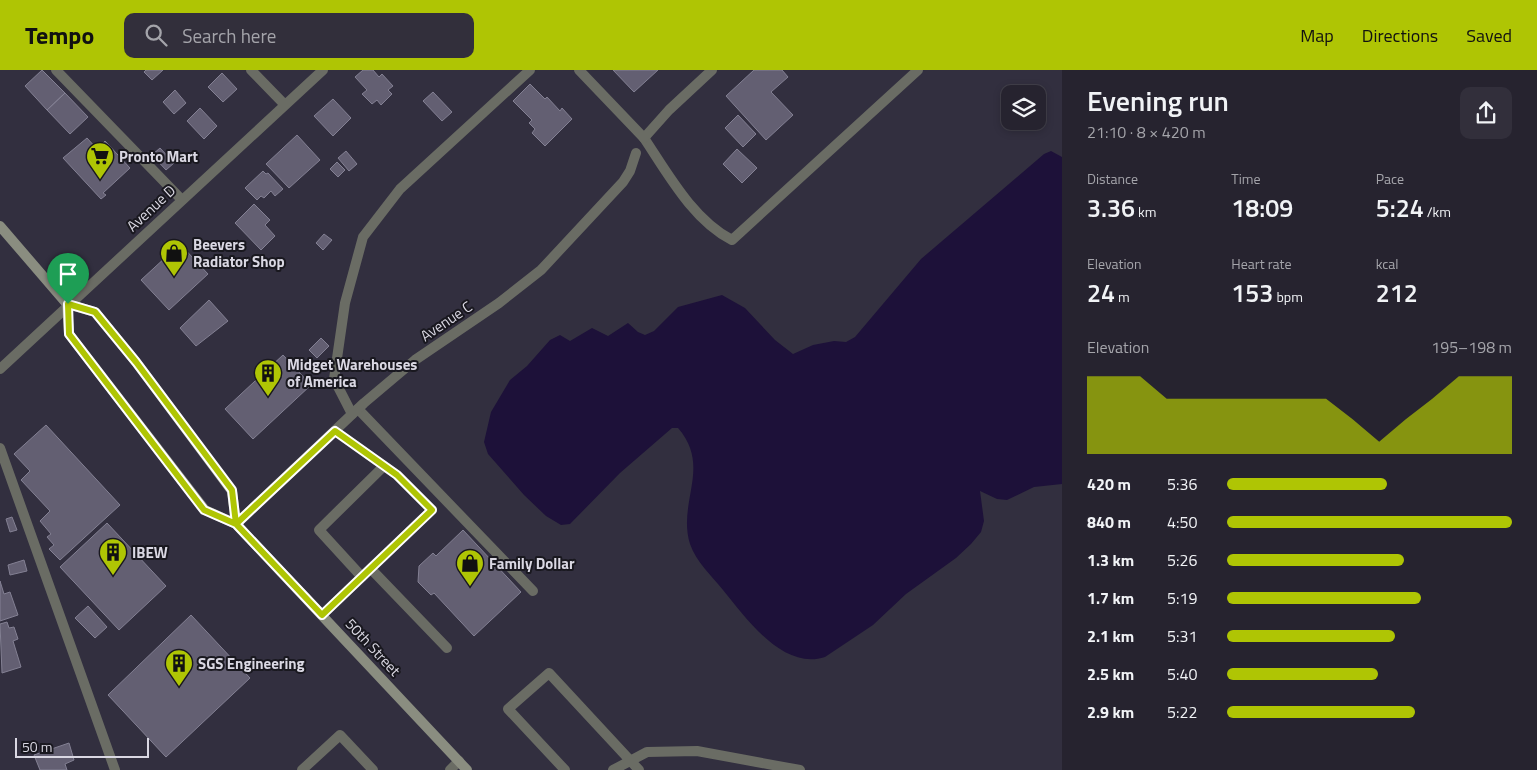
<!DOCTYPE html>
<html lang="en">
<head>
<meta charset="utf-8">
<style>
	body { margin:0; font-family:"Titillium Web",sans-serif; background:#322f3b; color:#f1f3f6; height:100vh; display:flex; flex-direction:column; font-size:19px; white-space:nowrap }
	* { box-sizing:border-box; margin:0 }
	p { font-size:16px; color:#a4a4aa }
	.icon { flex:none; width:28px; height:28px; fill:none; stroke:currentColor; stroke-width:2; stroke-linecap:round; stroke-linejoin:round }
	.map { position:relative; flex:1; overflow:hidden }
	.details { display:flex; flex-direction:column; background:#26232f; width:475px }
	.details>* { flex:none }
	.fabs { position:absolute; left:1001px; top:15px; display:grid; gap:10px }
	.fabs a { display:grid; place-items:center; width:45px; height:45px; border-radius:10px; background:#26232f; box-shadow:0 2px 8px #0003,0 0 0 1px #42404b; font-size:25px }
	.scale { position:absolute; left:15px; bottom:12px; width:134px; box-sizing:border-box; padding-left:5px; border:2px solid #dad8e3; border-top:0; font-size:14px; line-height:18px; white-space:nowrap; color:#dad8e3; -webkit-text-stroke:4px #19181f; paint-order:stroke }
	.pin { position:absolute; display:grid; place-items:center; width:42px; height:42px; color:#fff; margin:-51px -21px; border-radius:50% 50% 50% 0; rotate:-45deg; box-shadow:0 0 5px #0007 }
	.pin .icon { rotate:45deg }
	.round { display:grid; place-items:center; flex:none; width:52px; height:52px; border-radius:10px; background:#322f3b }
	.overview { display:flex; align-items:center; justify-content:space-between; height:85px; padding:0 25px }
	h1 { font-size:28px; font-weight:600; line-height:38px }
	.stats { display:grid; grid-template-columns:repeat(3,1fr); gap:8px; height:85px; padding:5px 25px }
	.stats div { display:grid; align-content:center }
	.stats b { font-size:25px; font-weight:600 }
	.stats small { font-size:14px; font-weight:400 }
	.stats p { font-size:14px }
	.chart { height:140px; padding:10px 25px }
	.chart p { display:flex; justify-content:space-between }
	.chart svg { width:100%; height:90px; margin-top:5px; fill:#afc504; opacity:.7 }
	ul { padding:0 25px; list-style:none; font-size:16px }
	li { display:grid; grid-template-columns:80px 60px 1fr; align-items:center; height:38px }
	li i { height:12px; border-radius:6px; background:#afc504 }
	header { display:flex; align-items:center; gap:30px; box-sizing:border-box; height:70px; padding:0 25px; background:#afc504; color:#111 }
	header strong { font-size:24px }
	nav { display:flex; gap:28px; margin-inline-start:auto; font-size:18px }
	.search { width:350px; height:45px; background:#322f3b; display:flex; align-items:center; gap:12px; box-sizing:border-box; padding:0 18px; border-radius:10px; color:#a4a4aa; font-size:19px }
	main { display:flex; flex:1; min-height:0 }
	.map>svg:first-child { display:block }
</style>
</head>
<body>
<header>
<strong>Tempo</strong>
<div class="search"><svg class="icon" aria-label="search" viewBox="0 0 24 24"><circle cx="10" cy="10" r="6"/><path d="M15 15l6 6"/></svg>Search here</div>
<nav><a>Map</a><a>Directions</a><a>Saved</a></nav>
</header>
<main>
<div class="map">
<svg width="1062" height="700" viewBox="0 0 1062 700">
	<rect width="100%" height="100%" fill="#322f3f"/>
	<!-- water -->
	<path fill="#1d1139" d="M 1051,81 L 1062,87 L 1062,414 L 1034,417 L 1007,430 L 997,429 L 980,421 L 984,451 L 981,462 L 971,474 L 956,488 L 906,524 L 873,555 L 825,587 C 783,601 746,548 723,520 C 712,506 696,492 690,474 C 677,432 712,397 678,358 L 672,358 L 620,403 L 570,454 L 561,455 L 546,446 L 524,425 L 488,384 L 484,372 L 491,342 L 510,310 L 527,296 L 550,270 L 560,265 L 570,271 L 592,258 L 608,266 L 628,253 L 638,262 L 645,265 L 654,261 L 678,237 L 722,225 L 745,238 L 775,270 L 793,284 L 813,275 L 834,271 L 846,272 L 855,267 L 921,189 L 1044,84 Z"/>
	<!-- building -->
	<path fill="#635f72" stroke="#838093" d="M 42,0 L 65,23 L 47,40 L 25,16 Z
		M 146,0 L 163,0 L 152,10 L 144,2 Z
		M 363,0 L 373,0 L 379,7 L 382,4 L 393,16 L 388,20 L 392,24 L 381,35 L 377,30 L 372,34 L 362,24 L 367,20 L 355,7 Z
		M 613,0 L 658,0 L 634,22 Z
		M 754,0 L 782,0 L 788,7 L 771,22 L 793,45 L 766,70 L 726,26 Z
		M 222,3 L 237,19 L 223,32 L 208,17 Z
		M 530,14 L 545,29 L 547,27 L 560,41 L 562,38 L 572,49 L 545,76 L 532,63 L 535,59 L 529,53 L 532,50 L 513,31 Z
		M 175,20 L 186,33 L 174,44 L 163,32 Z
		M 433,22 L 452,42 L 442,51 L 423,31 Z
		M 65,23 L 88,47 L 70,64 L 47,40 Z
		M 333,29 L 351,48 L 333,66 L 314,46 Z
		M 200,38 L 217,56 L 204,69 L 187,51 Z
		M 738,45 L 756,64 L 743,77 L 725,58 Z
		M 297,65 L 320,90 L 289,118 L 266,94 Z
		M 87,68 L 97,79 L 105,71 L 130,98 L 103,123 L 106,125 L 101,129 L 63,88 Z
		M 160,78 L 174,93 L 166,100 L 152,85 Z
		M 737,79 L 757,98 L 742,113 L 723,94 Z
		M 346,81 L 357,94 L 349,101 L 338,88 Z
		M 337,92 L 345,100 L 338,107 L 330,99 Z
		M 263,101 L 266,104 L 268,103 L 283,119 L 275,126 L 271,121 L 264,128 L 261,126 L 257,130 L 245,118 Z
		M 254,134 L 270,150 L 265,155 L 275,166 L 261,180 L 235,153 Z
		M 324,164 L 332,170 L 323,180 L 316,173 Z
		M 180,174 L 208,204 L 169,240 L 141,210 Z
		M 209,230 L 228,251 L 196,276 L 180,258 Z
		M 321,268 L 329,276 L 317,288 L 309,280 Z
		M 283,285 L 311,315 L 253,369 L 225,339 Z
		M 46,355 L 120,435 L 60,490 L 49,479 L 54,475 L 47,467 L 51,464 L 40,451 L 50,441 L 21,410 L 30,401 L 14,384 Z
		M 12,447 L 17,460 L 10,462 L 6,449 Z
		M 107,453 L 166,516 L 119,560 L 60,497 Z
		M 463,460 L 521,522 L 474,566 L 434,523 L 431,525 L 418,512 L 419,496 L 433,483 L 436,486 Z
		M 24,490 L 27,501 L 10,505 L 8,495 Z
		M 0,511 L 4,524 L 10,522 L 18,545 L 0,551 Z
		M 88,536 L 107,557 L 95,568 L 75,548 Z
		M 191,545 L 250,608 L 166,687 L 108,625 Z
		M 7,552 L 9,558 L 14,557 L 18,569 L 13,571 L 21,597 L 2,603 L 0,554 Z
		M 69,673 L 74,690 L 65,694 L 67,700 L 40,700 L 34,685 Z"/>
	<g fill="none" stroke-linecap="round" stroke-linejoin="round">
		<!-- service -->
		<path stroke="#6a6c64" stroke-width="10" d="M 56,0 L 182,130
			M 644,68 C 668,104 693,150 732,170 L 918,0
			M 358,339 L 533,521
			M 352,344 L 334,309 L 345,233 L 363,167 L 400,119 L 530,0
			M 0,378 L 115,700
			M 371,499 L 447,578
			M 362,507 L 319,460 L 384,396
			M 322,545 L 432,440 L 397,405 L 335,361
			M 302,700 L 340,665 L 373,700
			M 450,700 L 459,691
			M 565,700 L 508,639 L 549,603 L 639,700
			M 613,700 L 647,682 L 697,681 L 800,700"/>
		<!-- minor -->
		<path stroke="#6a6c64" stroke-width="10" d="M 251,0 L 285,35
			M 579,0 L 644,68 L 669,40 L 712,0
			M 0,299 L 323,0
			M 236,454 L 364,333 L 415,290 L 499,233 L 541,200 L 623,112 L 630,101 L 636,83"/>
		<!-- secondary -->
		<path stroke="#8a8d80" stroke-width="10" d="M 0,156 L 67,234 L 69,264 L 205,440 L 236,454 L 467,700
			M 67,234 L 95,242 L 136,292 L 232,421 L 236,454"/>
	</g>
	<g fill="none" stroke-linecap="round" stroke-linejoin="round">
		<!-- route casing -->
		<g stroke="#fff" stroke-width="10">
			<path id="route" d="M 68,234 L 69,264 L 204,440 L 236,454 L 322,545 L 432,440 L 397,405 L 335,361 L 236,454 L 232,420 L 136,292 L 95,242 L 68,234"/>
		</g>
		<!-- route -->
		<use href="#route" stroke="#afc504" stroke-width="6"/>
	</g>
	<!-- icons -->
	<defs>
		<g id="supermarket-pin" transform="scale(1.4375)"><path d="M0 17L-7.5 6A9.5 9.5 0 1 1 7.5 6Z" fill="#afc504" stroke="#19181f"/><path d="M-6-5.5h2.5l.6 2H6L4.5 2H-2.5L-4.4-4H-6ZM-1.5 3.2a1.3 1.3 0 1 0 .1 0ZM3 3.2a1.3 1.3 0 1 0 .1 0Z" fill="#111"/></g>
		<g id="shop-pin" transform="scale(1.4375)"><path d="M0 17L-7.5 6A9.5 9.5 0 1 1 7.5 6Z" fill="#afc504" stroke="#19181f"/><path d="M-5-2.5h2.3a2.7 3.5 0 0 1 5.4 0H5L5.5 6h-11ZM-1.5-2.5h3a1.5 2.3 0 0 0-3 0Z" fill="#111"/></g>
		<g id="building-pin" transform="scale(1.4375)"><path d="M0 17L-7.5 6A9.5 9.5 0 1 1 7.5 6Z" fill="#afc504" stroke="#19181f"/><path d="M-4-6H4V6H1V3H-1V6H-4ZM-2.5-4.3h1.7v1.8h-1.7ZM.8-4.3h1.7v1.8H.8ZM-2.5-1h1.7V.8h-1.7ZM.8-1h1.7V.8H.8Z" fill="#111"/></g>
	</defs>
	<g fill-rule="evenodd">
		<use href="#supermarket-pin" x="100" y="86"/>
		<use href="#shop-pin" x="174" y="183"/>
		<use href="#building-pin" x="268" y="303"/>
		<use href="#building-pin" x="113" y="482"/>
		<use href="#shop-pin" x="470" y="493"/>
		<use href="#building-pin" x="179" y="593"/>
	</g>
	<g text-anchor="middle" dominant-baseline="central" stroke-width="4" stroke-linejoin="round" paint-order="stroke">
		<!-- poi labels -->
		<g font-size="15" font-weight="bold" fill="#dad8e3" stroke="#19181f" text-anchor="start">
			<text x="119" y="86">Pronto Mart</text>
			<text x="193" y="174">Beevers<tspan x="193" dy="17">Radiator Shop</tspan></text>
			<text x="287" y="294">Midget Warehouses<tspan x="287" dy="17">of America</tspan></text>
			<text x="132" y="482">IBEW</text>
			<text x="489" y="493">Family Dollar</text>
			<text x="198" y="593">SGS Engineering</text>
		</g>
		<!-- street labels -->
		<g font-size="15" fill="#dad8e3" stroke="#19181f">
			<text transform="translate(151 138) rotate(-43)">Avenue D</text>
			<text transform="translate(446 251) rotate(-34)">Avenue C</text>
			<text transform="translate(373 577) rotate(47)">50th Street</text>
		</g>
	</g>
</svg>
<div class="fabs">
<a><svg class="icon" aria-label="layers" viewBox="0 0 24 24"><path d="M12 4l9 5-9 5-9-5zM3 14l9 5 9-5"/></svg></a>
</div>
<div class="scale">50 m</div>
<div class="pin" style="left:68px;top:234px;background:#1e9e55"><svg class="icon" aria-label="arrive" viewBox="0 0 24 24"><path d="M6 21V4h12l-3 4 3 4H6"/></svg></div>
</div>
<section class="details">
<div class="overview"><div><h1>Evening run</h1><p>21:10 · 8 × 420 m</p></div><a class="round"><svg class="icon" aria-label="share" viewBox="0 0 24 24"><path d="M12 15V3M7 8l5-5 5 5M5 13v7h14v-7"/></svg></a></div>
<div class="stats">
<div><p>Distance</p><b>3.36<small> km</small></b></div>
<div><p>Time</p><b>18:09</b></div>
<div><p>Pace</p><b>5:24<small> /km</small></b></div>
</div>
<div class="stats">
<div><p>Elevation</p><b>24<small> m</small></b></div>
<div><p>Heart rate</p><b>153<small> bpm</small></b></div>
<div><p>kcal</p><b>212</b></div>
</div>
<div class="chart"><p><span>Elevation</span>195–198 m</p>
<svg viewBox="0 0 160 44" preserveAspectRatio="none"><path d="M0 44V6L10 6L20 6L30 17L40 17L50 17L60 17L70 17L80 17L90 17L100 27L110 38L120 27L130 17L140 6L150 6L160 6V44z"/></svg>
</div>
<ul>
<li><b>420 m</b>5:36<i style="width:56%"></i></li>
<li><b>840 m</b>4:50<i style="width:100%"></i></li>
<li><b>1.3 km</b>5:26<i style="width:62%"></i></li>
<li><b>1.7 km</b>5:19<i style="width:68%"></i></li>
<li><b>2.1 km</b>5:31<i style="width:59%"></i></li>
<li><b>2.5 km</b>5:40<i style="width:53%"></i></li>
<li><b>2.9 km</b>5:22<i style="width:66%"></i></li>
</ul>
</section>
</main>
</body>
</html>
